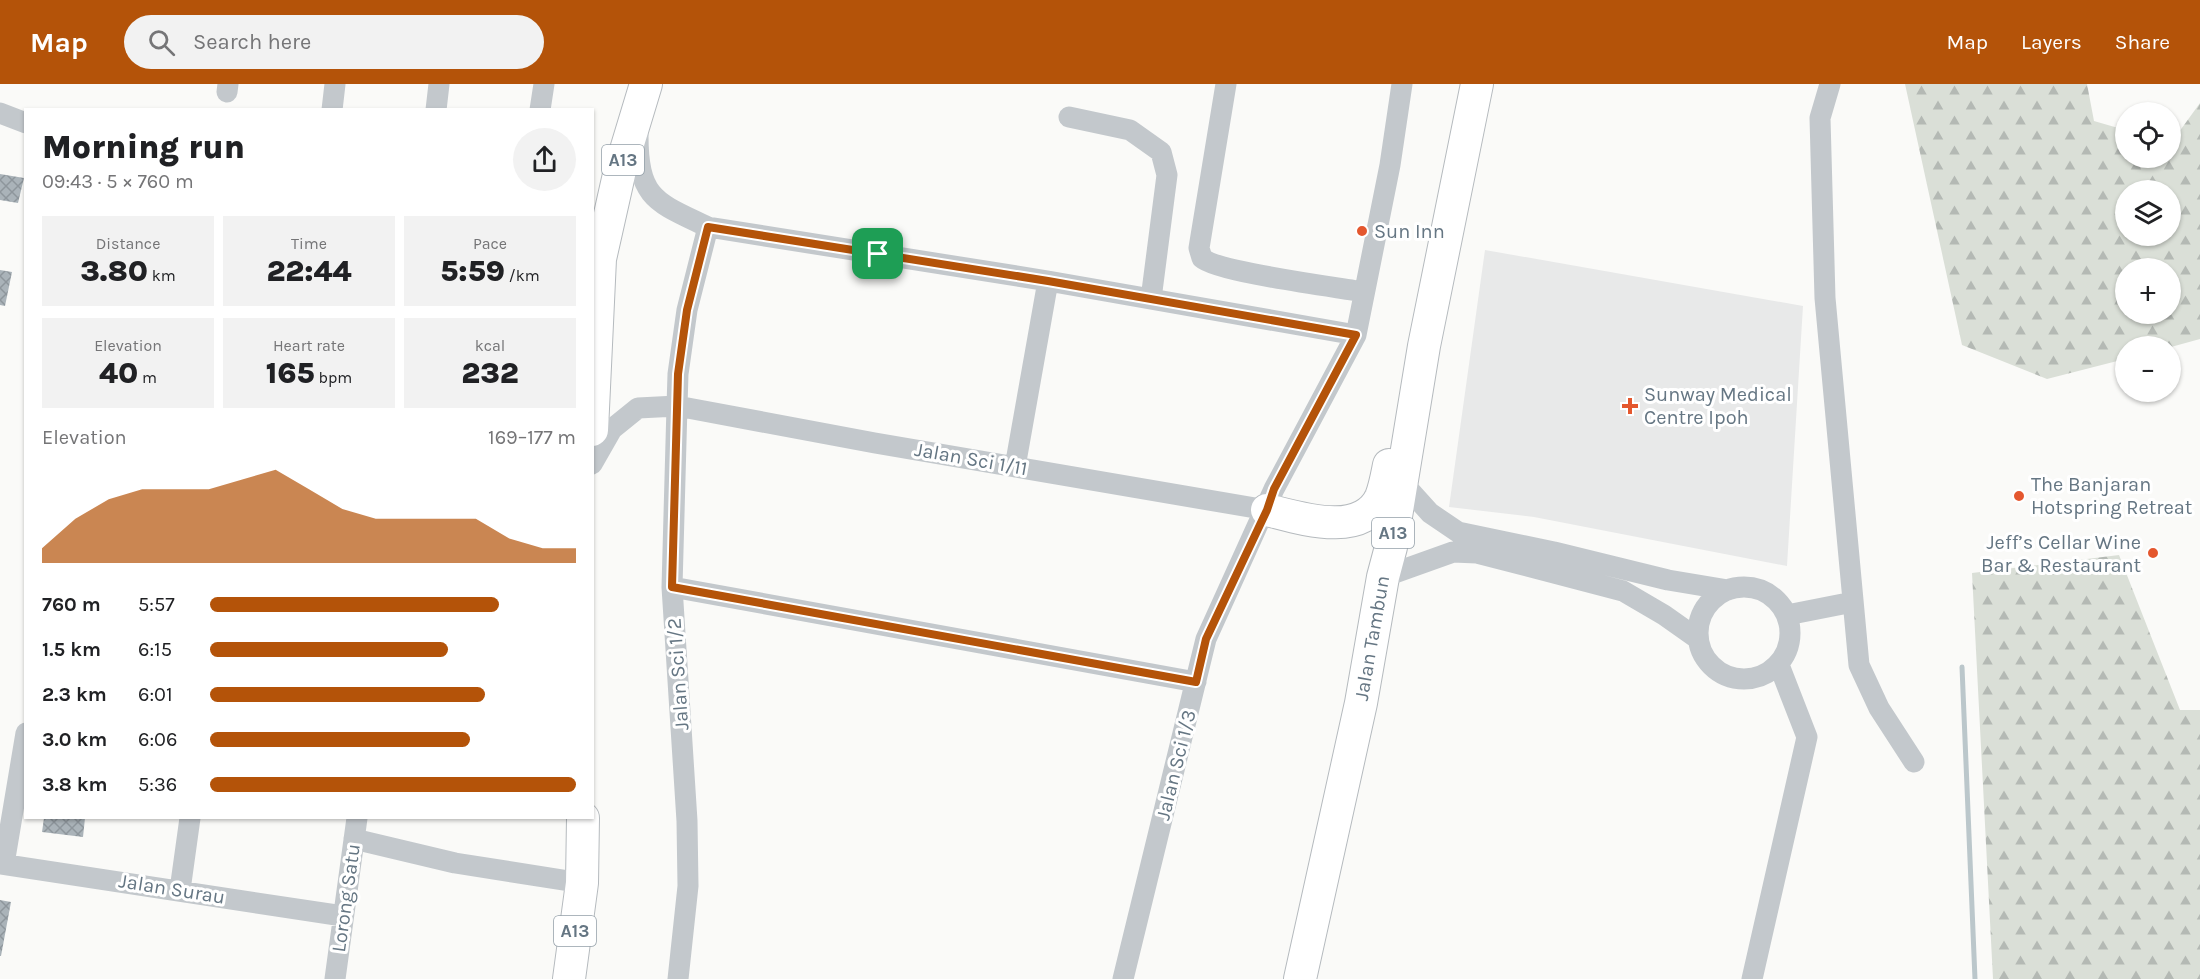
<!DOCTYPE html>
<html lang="en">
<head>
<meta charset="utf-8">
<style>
	body { margin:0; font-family:Karla,sans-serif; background:#f2f2f2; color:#202124; height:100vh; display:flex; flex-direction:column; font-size:22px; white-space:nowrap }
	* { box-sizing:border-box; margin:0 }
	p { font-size:20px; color:#757577 }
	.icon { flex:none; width:33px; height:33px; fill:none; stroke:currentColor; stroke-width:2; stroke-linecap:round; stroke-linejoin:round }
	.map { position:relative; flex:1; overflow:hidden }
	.details { position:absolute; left:24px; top:24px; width:570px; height:711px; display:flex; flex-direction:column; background:#fff; border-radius:0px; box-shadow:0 2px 4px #0004 }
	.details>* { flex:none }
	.controls { position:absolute; left:2115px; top:18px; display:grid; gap:12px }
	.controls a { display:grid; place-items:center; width:66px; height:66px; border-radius:50%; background:#fff; box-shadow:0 2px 4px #0004; font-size:30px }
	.pin { position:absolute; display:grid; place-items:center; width:51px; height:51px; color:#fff; margin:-26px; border-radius:12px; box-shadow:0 3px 9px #0006 }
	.round { display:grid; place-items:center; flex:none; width:63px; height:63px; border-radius:32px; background:#f2f2f2 }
	.head { display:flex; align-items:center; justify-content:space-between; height:102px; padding:0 18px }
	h1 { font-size:33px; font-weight:800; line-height:45px }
	.metrics { display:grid; grid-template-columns:repeat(3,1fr); gap:9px; height:102px; padding:6px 18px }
	.metrics div { display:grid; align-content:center; border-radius:0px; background:#f2f2f2; text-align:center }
	.metrics b { font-size:30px; font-weight:800 }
	.metrics small { font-size:16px; font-weight:400 }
	.metrics p { font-size:16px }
	.chart { height:168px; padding:12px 18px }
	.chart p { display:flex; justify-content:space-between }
	.chart svg { width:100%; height:108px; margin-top:6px; fill:#b45309; opacity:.7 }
	ul { padding:0 18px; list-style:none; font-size:20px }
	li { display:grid; grid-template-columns:96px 72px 1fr; align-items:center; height:45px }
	li i { height:15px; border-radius:8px; background:#b45309 }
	header { display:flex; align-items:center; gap:36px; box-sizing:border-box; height:84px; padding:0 30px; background:#b45309; color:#fff }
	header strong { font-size:28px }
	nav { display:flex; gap:33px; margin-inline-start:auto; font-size:21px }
	.search { width:420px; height:54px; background:#f2f2f2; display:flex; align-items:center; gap:15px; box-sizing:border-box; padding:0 21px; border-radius:33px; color:#757577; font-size:22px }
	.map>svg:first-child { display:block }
</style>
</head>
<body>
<header>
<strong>Map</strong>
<div class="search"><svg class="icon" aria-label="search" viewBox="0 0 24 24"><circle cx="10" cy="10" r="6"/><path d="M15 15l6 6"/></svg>Search here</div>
<nav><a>Map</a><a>Layers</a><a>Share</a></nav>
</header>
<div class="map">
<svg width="2200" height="895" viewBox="0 0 2200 895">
	<defs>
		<pattern id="forest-firs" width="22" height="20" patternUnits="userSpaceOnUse" patternTransform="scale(1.5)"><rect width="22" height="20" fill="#dadfd7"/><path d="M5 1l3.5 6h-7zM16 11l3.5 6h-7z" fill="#b4b9b4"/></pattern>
		<pattern id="building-cross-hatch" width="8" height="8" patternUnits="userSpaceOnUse" patternTransform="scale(1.5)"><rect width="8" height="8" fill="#aab3b9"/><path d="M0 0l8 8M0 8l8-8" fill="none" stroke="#8e969c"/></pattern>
	</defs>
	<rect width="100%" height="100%" fill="#fafaf8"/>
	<!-- built -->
	<path fill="#e8e9e9" d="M 1485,166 L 1803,222 L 1787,482 L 1534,433 L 1449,423 Z"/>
	<!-- forest -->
	<path fill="url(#forest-firs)" fill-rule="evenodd" d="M 1905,0 L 2087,0 L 2094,37 L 2125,46 L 2126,74 L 2170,74 L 2171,59 L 2200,19 L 2200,255 L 2171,263 L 2126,262 L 2125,275 L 2047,295 L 1962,261 ZM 2126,106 L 2170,106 L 2170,152 L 2126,152 ZM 2126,184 L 2170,184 L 2170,230 L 2126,230 Z
		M 2119,471 L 2180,626 L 2200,626 L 2200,895 L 1993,895 L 1972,489 Z"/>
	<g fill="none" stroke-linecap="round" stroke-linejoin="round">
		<!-- stream -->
		<path stroke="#bbc7cb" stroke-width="5" d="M 1962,583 L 1975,895"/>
	</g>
	<!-- building -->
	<path fill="url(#building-cross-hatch)" d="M 0,90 L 24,94 L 18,119 L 0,116 Z
		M 0,186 L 12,188 L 5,222 L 0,221 Z
		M 44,734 L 85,734 L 83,753 L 42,748 Z
		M 0,816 L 11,818 L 1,872 L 0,872 Z"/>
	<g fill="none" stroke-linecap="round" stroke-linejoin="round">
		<!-- primary casing -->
		<g stroke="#b5babe" stroke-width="34">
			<path id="primary" d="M 592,346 L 600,175 L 620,86 L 646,0
				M 1267,426 C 1300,434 1362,455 1381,413 C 1385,403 1387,391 1389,381
				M 569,895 L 582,799 L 583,734
				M 1300,895 L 1361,619 L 1383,493 L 1391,463 L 1424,262 L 1477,0"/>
		</g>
		<!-- minor -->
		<path stroke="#c3c8cc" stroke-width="21" d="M 1226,0 L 1199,164 L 1202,174 C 1217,188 1336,203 1364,208
			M 1830,0 L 1820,34 L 1825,214 L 1859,581 L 1879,624 L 1914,678
			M 227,8 L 228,0
			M 332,26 L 335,0
			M 436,26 L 439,0
			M 540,26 L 544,0
			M 0,29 L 26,39
			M 1069,33 L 1130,46 L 1161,68 L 1167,91 L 1151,215
			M 638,51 C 638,115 656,118 708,143 L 1048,197 L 1356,251
			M 592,380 L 612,345 L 638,324 L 677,322 L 875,359 L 1267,426
			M 1015,383 L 1048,197
			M 1402,398 L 1430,429 L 1458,448 L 1554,468 L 1668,496 L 1728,506
			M 1383,493 L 1453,468 L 1477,469 L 1623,507 L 1664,531 L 1698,555
			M1698 549a46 46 0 1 1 92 0a46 46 0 1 1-92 0Z
			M 672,503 L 1196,598
			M 1787,531 L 1853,518
			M 354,755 L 455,779 L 582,799
			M 0,780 L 343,832
			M 4,780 L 26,649
			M 180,806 L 190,734
			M 335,895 L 357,734
			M 678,895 L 688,802 L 687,737 L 672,503 L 677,322 L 678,290 L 687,226 L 708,143
			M 1123,895 L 1206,555 L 1274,405 L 1356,251 L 1390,81 L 1402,0
			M 1752,895 L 1807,653 L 1779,581"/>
		<!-- primary -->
		<use href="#primary" stroke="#fff" stroke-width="32"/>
	</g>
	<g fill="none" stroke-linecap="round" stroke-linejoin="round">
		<!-- route casing -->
		<g stroke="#fff" stroke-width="12">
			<path id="route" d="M 708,143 L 1048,197 L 1356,251 L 1274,405 L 1267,426 L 1206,555 L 1196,598 L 672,503 L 678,290 L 687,226 Z"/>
		</g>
		<!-- route -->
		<use href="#route" stroke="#b45309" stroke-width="8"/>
	</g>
	<!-- markers -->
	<g fill="#e4572e" stroke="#fff" stroke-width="2">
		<circle cx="1362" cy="147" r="6"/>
		<path d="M1627 313h6v6h6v6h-6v6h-6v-6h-6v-6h6z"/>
		<circle cx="2019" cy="412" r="6"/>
		<circle cx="2153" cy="469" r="6"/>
	</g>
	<g text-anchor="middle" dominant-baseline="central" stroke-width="6" stroke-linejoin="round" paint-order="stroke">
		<!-- shield labels -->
		<g fill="#fff" stroke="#939fa8" stroke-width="1.5">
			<rect x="602" y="61" width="42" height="30" rx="4.5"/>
			<rect x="1372" y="434" width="42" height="30" rx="4.5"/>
			<rect x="554" y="832" width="42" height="30" rx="4.5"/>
		</g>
		<g font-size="18" font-weight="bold" fill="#657683">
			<text x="623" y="76">A13</text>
			<text x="1393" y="449">A13</text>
			<text x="575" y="847">A13</text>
		</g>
		<!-- poi labels -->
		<g font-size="20" fill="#657683" stroke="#fff" text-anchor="start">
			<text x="1374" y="147">Sun Inn</text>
			<text x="1644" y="310">Sunway Medical<tspan x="1644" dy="23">Centre Ipoh</tspan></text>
			<text x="2031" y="400">The Banjaran<tspan x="2031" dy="23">Hotspring Retreat</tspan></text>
			<text x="2141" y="458" text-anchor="end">Jeff’s Cellar Wine<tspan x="2141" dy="23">Bar &amp; Restaurant</tspan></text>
		</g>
		<!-- street labels -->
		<g font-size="20" fill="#657683" stroke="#fff">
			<text transform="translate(971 375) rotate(10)">Jalan Sci 1/11</text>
			<text transform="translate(1372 554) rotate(-80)">Jalan Tambun</text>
			<text transform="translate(678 590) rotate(-94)">Jalan Sci 1/2</text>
			<text transform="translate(1176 681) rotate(-76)">Jalan Sci 1/3</text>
			<text transform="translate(172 805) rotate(9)">Jalan Surau</text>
			<text transform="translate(346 814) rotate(-82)">Lorong Satu</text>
		</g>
	</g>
</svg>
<div class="controls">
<a><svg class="icon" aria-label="locate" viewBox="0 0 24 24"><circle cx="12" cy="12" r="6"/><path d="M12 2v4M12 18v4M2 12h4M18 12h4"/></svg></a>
<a><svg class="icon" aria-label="layers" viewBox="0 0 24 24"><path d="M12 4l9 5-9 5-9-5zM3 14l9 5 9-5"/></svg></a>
<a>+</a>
<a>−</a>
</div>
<div class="pin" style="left:878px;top:170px;background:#1e9e55"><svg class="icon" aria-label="arrive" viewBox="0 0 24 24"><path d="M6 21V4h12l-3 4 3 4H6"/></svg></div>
<section class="details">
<div class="head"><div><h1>Morning run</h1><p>09:43 · 5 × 760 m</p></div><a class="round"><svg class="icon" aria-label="share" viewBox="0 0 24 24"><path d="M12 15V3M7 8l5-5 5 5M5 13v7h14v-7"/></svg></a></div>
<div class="metrics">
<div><p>Distance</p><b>3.80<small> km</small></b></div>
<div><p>Time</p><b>22:44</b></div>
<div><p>Pace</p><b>5:59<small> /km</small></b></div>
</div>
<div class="metrics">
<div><p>Elevation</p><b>40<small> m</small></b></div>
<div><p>Heart rate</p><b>165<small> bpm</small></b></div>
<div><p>kcal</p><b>232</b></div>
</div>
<div class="chart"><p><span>Elevation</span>169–177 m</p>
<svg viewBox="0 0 160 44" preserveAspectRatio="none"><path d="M0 44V38L10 26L20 18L30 14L40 14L50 14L60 10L70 6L80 14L90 22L100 26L110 26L120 26L130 26L140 34L150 38L160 38V44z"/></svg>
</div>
<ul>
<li><b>760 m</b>5:57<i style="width:79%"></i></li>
<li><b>1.5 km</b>6:15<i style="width:65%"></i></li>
<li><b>2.3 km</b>6:01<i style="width:75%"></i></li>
<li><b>3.0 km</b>6:06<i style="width:71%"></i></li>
<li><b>3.8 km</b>5:36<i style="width:100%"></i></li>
</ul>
</section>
</div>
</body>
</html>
